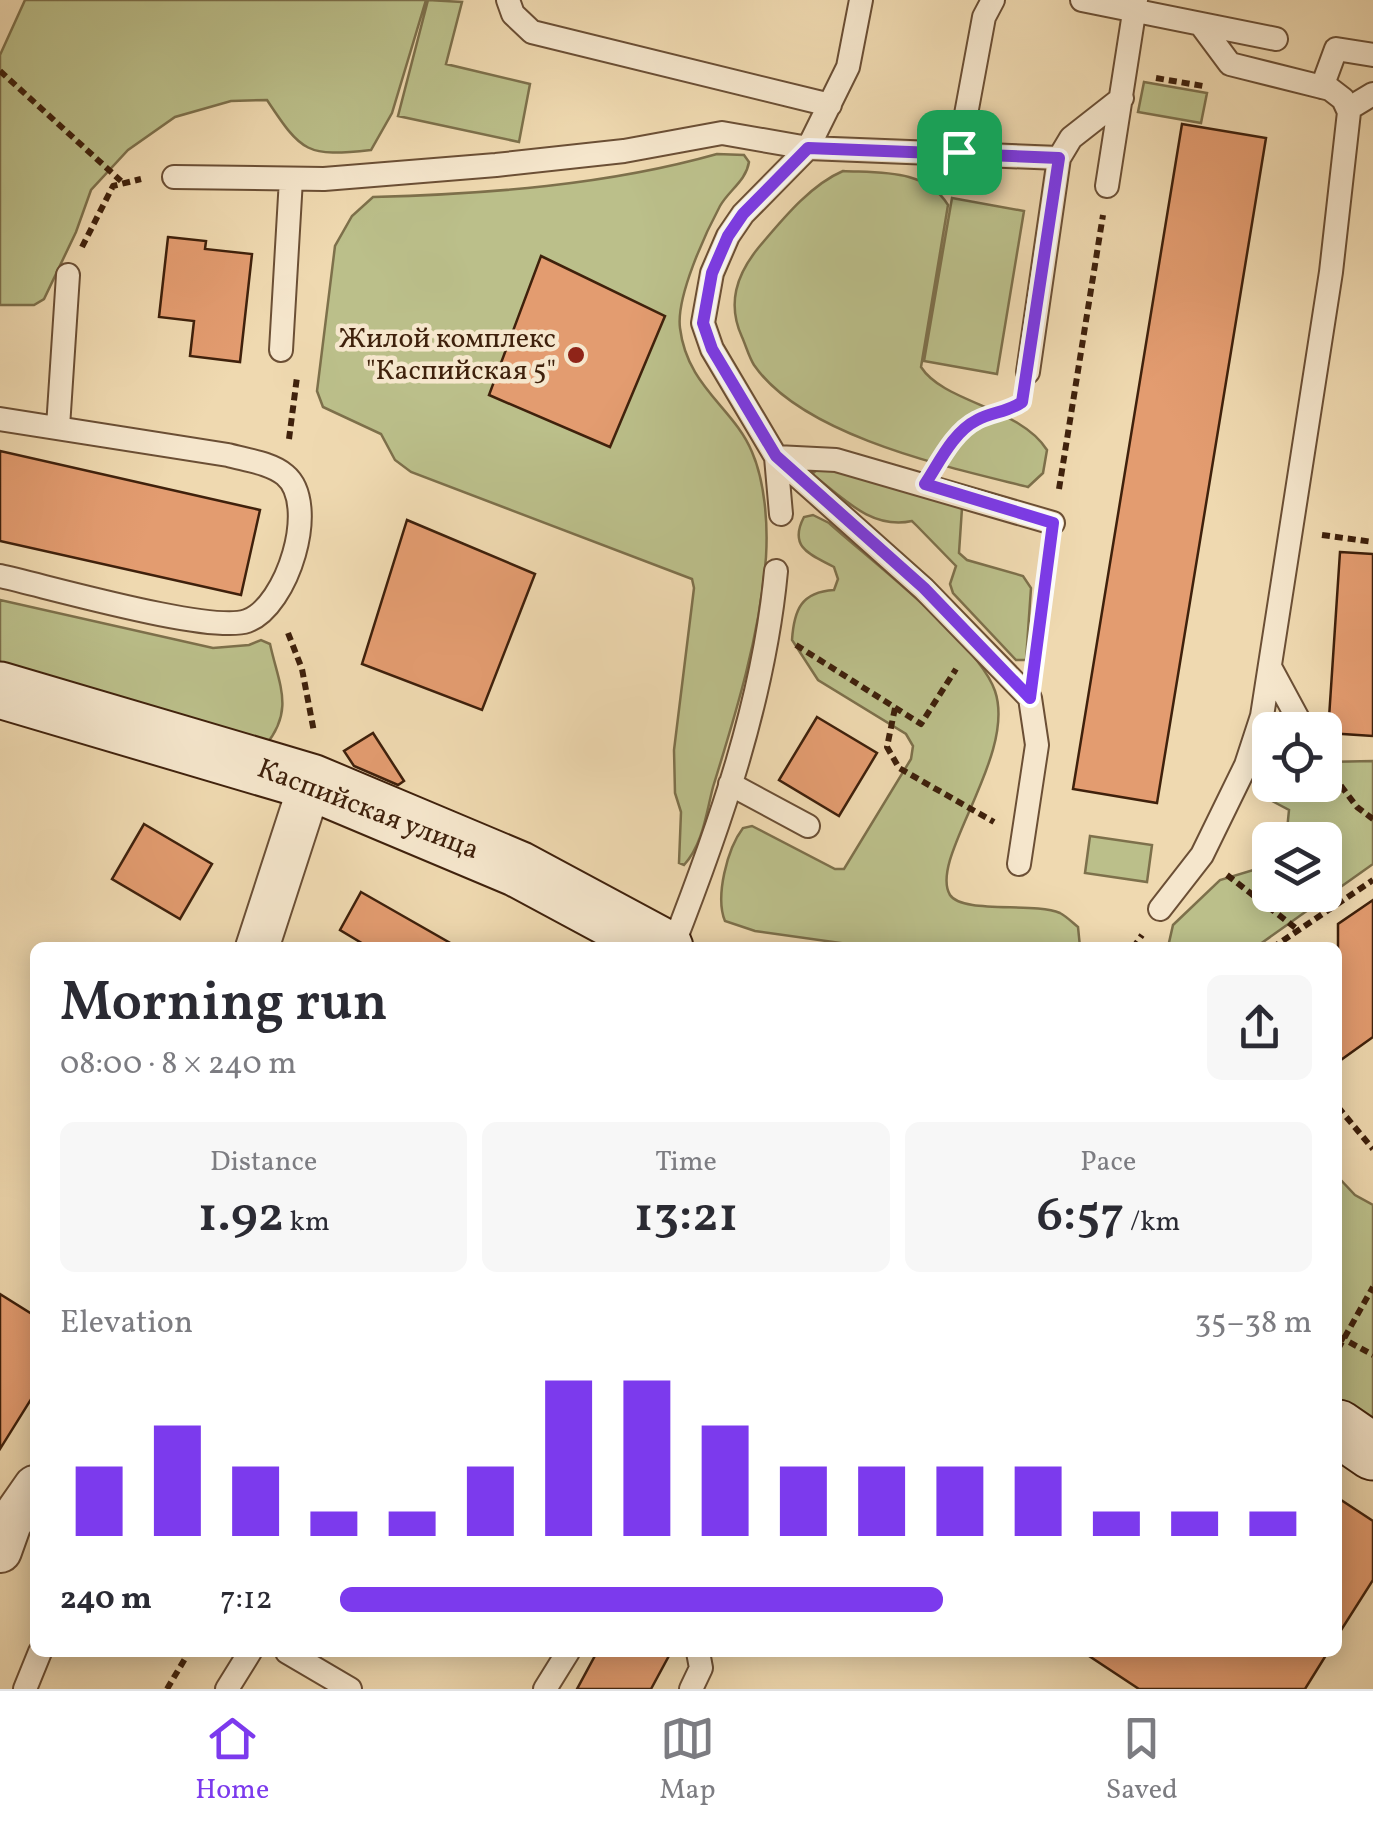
<!DOCTYPE html>
<html lang="en">
<head>
<meta charset="utf-8">
<style>
	body { margin:0; font-family:Vollkorn,serif; background:#f7f7f7; color:#2b2b33; height:100vh; display:flex; flex-direction:column; font-size:38px; white-space:nowrap }
	* { box-sizing:border-box; margin:0 }
	p { font-size:32px; color:#7c7c81 }
	.icon { flex:none; width:55px; height:55px; fill:none; stroke:currentColor; stroke-width:2; stroke-linecap:round; stroke-linejoin:round }
	.map { position:relative; flex:1; overflow:hidden }
	.side { position:absolute; left:30px; top:942px; width:1312px; height:715px; display:flex; flex-direction:column; background:#fff; border-radius:15px; box-shadow:0 5px 25px #0003 }
	.side>* { flex:none }
	.buttons { position:absolute; left:1252px; top:712px; display:grid; gap:20px }
	.buttons a { display:grid; place-items:center; width:90px; height:90px; border-radius:15px; background:#fff; box-shadow:0 5px 25px #0003; font-size:50px }
	.pin { position:absolute; display:grid; place-items:center; width:85px; height:85px; color:#fff; margin:-42px; border-radius:20px; box-shadow:0 5px 15px #0006 }
	.round { display:grid; place-items:center; flex:none; width:105px; height:105px; border-radius:15px; background:#f7f7f7 }
	.headline { display:flex; align-items:center; justify-content:space-between; height:170px; padding:0 30px }
	h1 { font-size:55px; font-weight:600; line-height:75px }
	.metrics { display:grid; grid-template-columns:repeat(3,1fr); gap:15px; height:170px; padding:10px 30px }
	.metrics div { display:grid; align-content:center; border-radius:15px; background:#f7f7f7; text-align:center }
	.metrics b { font-size:50px; font-weight:600 }
	.metrics small { font-size:28px; font-weight:400 }
	.metrics p { font-size:28px }
	.chart { height:280px; padding:20px 30px }
	.chart p { display:flex; justify-content:space-between }
	.chart svg { width:100%; height:180px; margin-top:10px; stroke:#7c3aed; stroke-width:6 }
	ul { padding:0 30px; list-style:none; font-size:32px }
	li { display:grid; grid-template-columns:160px 120px 1fr; align-items:center; height:75px }
	li i { height:25px; border-radius:12px; background:#7c3aed }
	.dock { display:flex; justify-content:space-around; align-items:center; height:140px; border-top:2px solid #e1e1e2; background:#fff; font-size:28px; color:#7c7c81 }
	.dock a { display:grid; justify-items:center; gap:5px }
	.dock .current { color:#7c3aed }
	.map>svg:first-child { display:block }
</style>
</head>
<body>
<div class="map">
<svg width="1373" height="1689" viewBox="0 0 1373 1689">
	<rect width="100%" height="100%" fill="#efd9b0"/>
	<filter id="stains"><feTurbulence type="fractalNoise" baseFrequency=".002" numOctaves="4"/><feColorMatrix values="0 0 0 0 .2 0 0 0 0 .09 0 0 0 0 .02 0 0 0 .5 -.17"/></filter>
	<radialGradient id="worn" r=".72"><stop offset=".6" stop-color="#630" stop-opacity="0"/><stop offset="1" stop-color="#630" stop-opacity=".3"/></radialGradient>
	<!-- green -->
	<path fill="#bbbf8a" stroke="#7d704b" stroke-width="2.5" d="M 25,0 L 426,0 L 392,113 L 371,150 C 307,157 302,153 267,100 L 231,101 L 175,117 L 128,150 L 91,190 L 76,232 L 44,299 L 34,305 L 0,305 L 0,55 Z
		M 428,0 L 462,2 L 446,64 L 530,84 L 519,142 L 398,116 Z
		M 1144,82 L 1207,93 L 1201,123 L 1138,112 Z
		M 717,154 L 744,155 L 749,162 C 746,181 729,190 720,206 C 705,234 676,297 680,328 C 687,387 734,408 752,452 C 765,482 768,524 766,557 C 760,635 736,713 713,787 C 706,814 703,844 684,865 L 679,863 L 681,812 L 675,793 L 674,750 L 694,588 L 692,579 L 411,472 L 395,460 L 381,434 L 323,407 L 317,391 L 335,246 L 352,216 L 373,197 C 487,194 607,185 717,154 Z
		M 843,171 C 881,173 926,169 948,205 L 921,367 C 944,403 1020,407 1047,450 L 1043,473 L 1028,487 C 948,467 803,436 754,365 C 749,357 746,346 742,337 C 727,304 736,275 759,247 C 782,220 810,185 843,171 Z
		M 952,198 L 1024,211 L 997,374 L 924,361 Z
		M 818,469 L 839,470 L 962,508 L 959,553 L 967,560 L 1023,576 L 1031,588 L 1026,660 L 1016,660 L 953,593 L 950,584 L 956,566 L 917,526 L 912,521 C 871,530 842,497 812,474 Z
		M 813,515 L 829,523 C 870,560 979,643 995,691 C 1017,756 928,859 950,895 C 962,914 1034,902 1060,913 C 1066,916 1073,923 1078,927 L 1080,947 L 869,947 L 755,931 L 725,921 C 715,897 727,849 743,828 L 752,826 L 835,869 L 844,869 L 911,759 L 913,746 L 906,734 L 818,680 L 792,640 C 794,610 801,592 834,590 L 838,579 L 834,567 C 814,556 787,549 804,517 Z
		M 0,600 L 213,648 L 249,645 L 261,640 L 270,644 C 279,685 295,710 265,746 L 0,671 Z
		M 1373,761 L 1373,864 L 1256,947 L 1168,947 L 1173,925 L 1220,880 L 1270,865 L 1270,895 L 1325,895 L 1325,840 L 1286,840 L 1289,810 L 1272,801 L 1268,789 L 1270,784 L 1325,785 L 1325,762 Z
		M 1090,836 L 1152,845 L 1147,882 L 1085,873 Z
		M 1338,1177 L 1355,1195 L 1373,1205 L 1373,1425 L 1338,1403 Z"/>
	<!-- building -->
	<path fill="#e39c70" stroke="#3f210c" stroke-width="2.5" d="M 1182,124 L 1266,138 L 1157,803 L 1073,789 Z
		M 168,237 L 206,241 L 205,249 L 252,254 L 240,362 L 190,356 L 194,321 L 159,317 Z
		M 541,256 L 665,316 L 610,447 L 489,395 Z
		M 0,451 L 260,510 L 241,595 L 0,541 Z
		M 407,520 L 535,574 L 482,710 L 362,664 Z
		M 1340,552 L 1373,554 L 1373,736 L 1328,733 Z
		M 817,717 L 877,753 L 839,816 L 779,780 Z
		M 373,733 L 404,781 L 398,785 L 354,766 L 344,751 Z
		M 144,824 L 212,864 L 180,919 L 112,879 Z
		M 361,892 L 459,948 L 370,948 L 340,930 Z
		M 1373,900 L 1373,1037 L 1338,1062 L 1338,924 Z
		M 0,1294 L 35,1316 L 35,1393 L 0,1449 Z
		M 1338,1498 L 1373,1521 L 1373,1580 L 1338,1635 Z
		M 597,1652 L 671,1652 L 651,1689 L 577,1689 Z
		M 1083,1652 L 1328,1652 L 1305,1689 L 1139,1689 Z"/>
	<g fill="none" stroke-linecap="round" stroke-linejoin="round">
		<!-- lane casing -->
		<g stroke="#6b4f35" stroke-width="26">
			<path id="lane" d="M 508,0 L 513,14 L 532,32 L 830,105
				M 1082,0 L 1276,39
				M 1322,87 L 1336,49 L 1373,55
				M 1348,109 L 1373,94
				M 959,152 L 984,17 L 993,0
				M 174,177 L 324,179 L 496,165 L 624,151 L 722,133 L 808,148 L 848,67 L 861,0
				M 1107,186 L 1136,0
				M 281,350 L 291,179
				M 1028,372 L 1059,158
				M 0,419 L 228,455 C 246,460 271,463 285,475 C 320,504 287,607 247,621 C 211,634 46,586 0,576
				M 58,427 L 68,275
				M 776,457 L 836,460 L 1053,523
				M 776,457 L 781,514
				M 1270,667 L 1304,730
				M 730,784 L 808,826
				M 1019,864 L 1037,745 L 1030,698 L 924,589 L 776,457 L 712,349 L 703,323 L 712,273 L 728,236 L 743,214 L 808,148 L 1059,158 L 1071,138 L 1122,98
				M 1160,909 L 1202,855 L 1246,765 L 1262,716 L 1331,272 L 1349,112 L 1343,99 L 1330,89 L 1230,64 L 1201,25
				M 672,948 C 719,828 764,700 776,571
				M 287,1652 L 350,1689
				M 25,1689 L 40,1652
				M 227,1689 L 250,1652
				M 545,1689 L 568,1652
				M 691,1689 L 701,1668 L 698,1652"/>
		</g>
		<!-- street casing -->
		<g stroke="#6b4f35" stroke-width="46">
			<path id="street" d="M 257,948 L 311,782
				M 0,1551 L 10,1523 L 35,1487"/>
		</g>
		<!-- secondary casing -->
		<g stroke="#3f210c" stroke-width="59">
			<path id="secondary" d="M 0,690 L 311,782 L 518,869 L 665,948
				M 1338,1428 L 1373,1452"/>
		</g>
		<!-- path -->
		<path stroke="#3f210c" stroke-width="6" stroke-dasharray="8 5" stroke-linecap="butt" d="M 0,71 L 121,181
			M 1156,78 L 1203,86
			M 82,247 L 113,186 L 141,179
			M 289,439 L 297,377
			M 942,458 L 956,438 L 975,421 L 1019,404
			M 1059,489 L 1103,215
			M 1322,535 L 1373,542
			M 288,633 L 302,669 L 314,732
			M 796,645 L 921,724 L 956,669
			M 1035,657 L 1048,556
			M 895,708 L 887,747 L 899,768 L 994,822
			M 1325,765 L 1357,807 L 1373,819
			M 1227,875 L 1297,929
			M 1133,948 L 1142,935
			M 1272,948 L 1373,880
			M 1338,1107 L 1373,1149
			M 1338,1336 L 1373,1355
			M 1338,1349 L 1373,1287
			M 167,1689 L 189,1652"/>
		<!-- lane -->
		<use href="#lane" stroke="#f5e6cc" stroke-width="22"/>
		<!-- street -->
		<use href="#street" stroke="#f5e6cc" stroke-width="42"/>
		<!-- secondary -->
		<use href="#secondary" stroke="#f5e6cc" stroke-width="55"/>
	</g>
	<g fill="none" stroke-linecap="round" stroke-linejoin="round">
		<!-- route casing -->
		<g stroke="#fff" stroke-width="20">
			<path id="route" d="M 808,148 L 1059,158 L 1022,402 C 1008,412 992,412 977,420 C 953,432 939,463 925,484 L 1053,523 L 1030,698 L 924,588 L 776,456 L 712,349 L 703,323 L 712,273 L 728,236 L 743,214 Z"/>
		</g>
		<!-- route -->
		<use href="#route" stroke="#7c3aed" stroke-width="12"/>
	</g>
	<!-- markers -->
	<circle fill="#8f2418" stroke="#f5e6cc" stroke-width="4" cx="576" cy="355" r="10"/>
	<g text-anchor="middle" dominant-baseline="central" stroke-width="9" stroke-linejoin="round" paint-order="stroke">
		<!-- poi labels -->
		<g font-size="28" fill="#3f210c" stroke="#f5e6cc" text-anchor="end">
			<text x="556" y="339">Жилой комплекс<tspan x="556" dy="32">"Каспийская 5"</tspan></text>
		</g>
		<!-- street labels -->
		<g font-size="28" fill="#3f210c" stroke="#f5e6cc">
			<text transform="translate(368 810) rotate(21)">Каспийская улица</text>
		</g>
	</g>
	<rect width="100%" height="100%" filter="url(#stains)"/>
	<rect width="100%" height="100%" fill="url(#worn)"/>
</svg>
<div class="buttons">
<a><svg class="icon" aria-label="locate" viewBox="0 0 24 24"><circle cx="12" cy="12" r="6"/><path d="M12 2v4M12 18v4M2 12h4M18 12h4"/></svg></a>
<a><svg class="icon" aria-label="layers" viewBox="0 0 24 24"><path d="M12 4l9 5-9 5-9-5zM3 14l9 5 9-5"/></svg></a>
</div>
<div class="pin" style="left:959px;top:152px;background:#1e9e55"><svg class="icon" aria-label="arrive" viewBox="0 0 24 24"><path d="M6 21V4h12l-3 4 3 4H6"/></svg></div>
<section class="side">
<div class="headline"><div><h1>Morning run</h1><p>08:00 · 8 × 240 m</p></div><a class="round"><svg class="icon" aria-label="share" viewBox="0 0 24 24"><path d="M12 15V3M7 8l5-5 5 5M5 13v7h14v-7"/></svg></a></div>
<div class="metrics">
<div><p>Distance</p><b>1.92<small> km</small></b></div>
<div><p>Time</p><b>13:21</b></div>
<div><p>Pace</p><b>6:57<small> /km</small></b></div>
</div>
<div class="chart"><p><span>Elevation</span>35–38 m</p>
<svg viewBox="0 0 160 44" preserveAspectRatio="none"><path d="M5 44V27M15 44V17M25 44V27M35 44V38M45 44V38M55 44V27M65 44V6M75 44V6M85 44V17M95 44V27M105 44V27M115 44V27M125 44V27M135 44V38M145 44V38M155 44V38"/></svg>
</div>
<ul>
<li><b>240 m</b>7:12<i style="width:62%"></i></li>
</ul>
</section>
</div>
<nav class="dock">
<a class="current"><svg class="icon" aria-label="home" viewBox="0 0 24 24"><path d="M3 11l9-7 9 7M6 9v11h12V9"/></svg>Home</a>
<a><svg class="icon" aria-label="map" viewBox="0 0 24 24"><path d="M3 6l6-2 6 2 6-2v14l-6 2-6-2-6 2zM9 4v14M15 6v14"/></svg>Map</a>
<a><svg class="icon" aria-label="saved" viewBox="0 0 24 24"><path d="M7 4h10v16l-5-4-5 4z"/></svg>Saved</a>
</nav>
</body>
</html>
